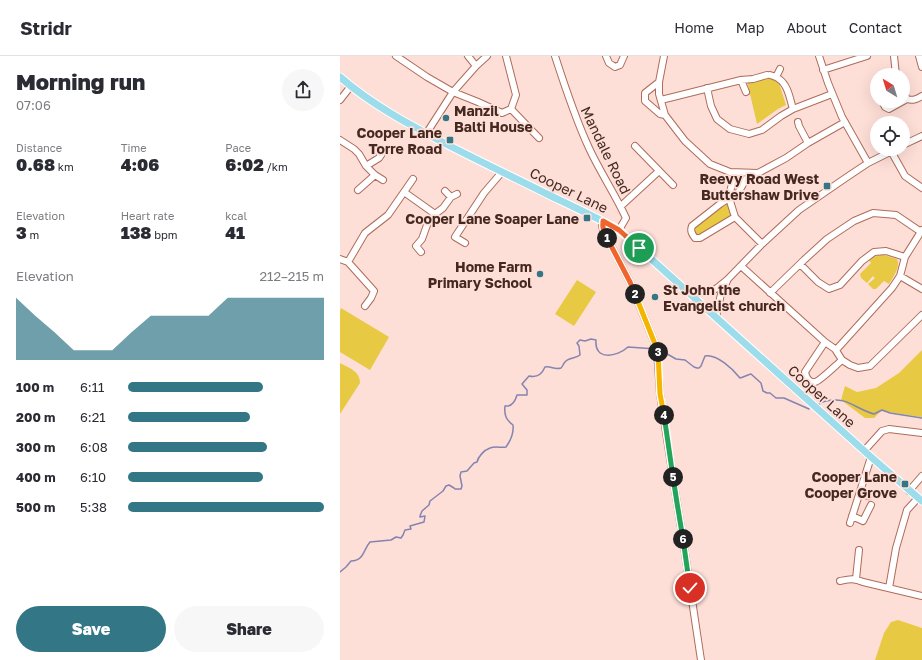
<!DOCTYPE html>
<html lang="en">
<head>
<meta charset="utf-8">
<style>
	body { margin:0; font-family:"Golos Text",sans-serif; background:#f7f7f7; color:#2b2b33; height:100vh; display:flex; flex-direction:column; font-size:15px; white-space:nowrap }
	* { box-sizing:border-box; margin:0 }
	p { font-size:13px; color:#7c7c81 }
	.icon { flex:none; width:22px; height:22px; fill:none; stroke:currentColor; stroke-width:2; stroke-linecap:round; stroke-linejoin:round }
	.map { position:relative; flex:1; overflow:hidden }
	.drawer { display:flex; flex-direction:column; background:#fff; width:340px }
	.drawer>* { flex:none }
	.needle { width:26px; rotate:322deg }
	.tools { position:absolute; left:530px; top:12px; display:grid; gap:8px }
	.tools a { display:grid; place-items:center; width:40px; height:40px; border-radius:50%; background:#fff; box-shadow:0 4px 16px #0002; font-size:20px }
	.pin { position:absolute; display:grid; place-items:center; width:34px; height:34px; color:#fff; margin:-17px; border:2px solid #fff; border-radius:50%; box-shadow:0 1px 4px #0007 }
	.km { position:absolute; width:20px; height:20px; margin:-10px; border-radius:50%; background:#222; color:#fff; font-size:11px; line-height:20px; text-align:center }
	.round { display:grid; place-items:center; flex:none; width:42px; height:42px; border-radius:21px; background:#f7f7f7 }
	.head { display:flex; align-items:center; justify-content:space-between; height:68px; padding:0 16px }
	h1 { font-size:22px; font-weight:800; line-height:30px }
	.metrics { display:grid; grid-template-columns:repeat(3,1fr); gap:6px; height:68px; padding:4px 16px }
	.metrics div { display:grid; align-content:center }
	.metrics b { font-size:17px; font-weight:800 }
	.metrics small { font-size:11px; font-weight:400 }
	.metrics p { font-size:11px }
	.chart { height:112px; padding:8px 16px }
	.chart p { display:flex; justify-content:space-between }
	.chart svg { width:100%; height:72px; margin-top:4px; fill:#337787; opacity:.7 }
	.button { display:flex; gap:8px; margin-top:auto; padding:8px 16px }
	.button a { flex:1; height:46px; border-radius:24px; background:#337787; color:#fff; font-size:16px; font-weight:800; line-height:46px; text-align:center }
	.button a+a { background:#f7f7f7; color:#2b2b33 }
	ul { padding:0 16px; list-style:none; font-size:13px }
	li { display:grid; grid-template-columns:64px 48px 1fr; align-items:center; height:30px }
	li i { height:10px; border-radius:5px; background:#337787 }
	header { display:flex; align-items:center; gap:24px; box-sizing:border-box; height:56px; padding:0 20px; background:#fff; border-bottom:1px solid #e1e1e2 }
	header strong { font-size:19px }
	nav { display:flex; gap:22px; margin-inline-start:auto; font-size:14px }
	main { display:flex; flex:1; min-height:0 }
	.map>svg:first-child { display:block }
</style>
</head>
<body>
<header>
<strong>Stridr</strong>
<nav><a>Home</a><a>Map</a><a>About</a><a>Contact</a></nav>
</header>
<main>
<section class="drawer">
<div class="head"><div><h1>Morning run</h1><p>07:06</p></div><a class="round"><svg class="icon" aria-label="share" viewBox="0 0 24 24"><path d="M12 15V3M7 8l5-5 5 5M5 13v7h14v-7"/></svg></a></div>
<div class="metrics">
<div><p>Distance</p><b>0.68<small> km</small></b></div>
<div><p>Time</p><b>4:06</b></div>
<div><p>Pace</p><b>6:02<small> /km</small></b></div>
</div>
<div class="metrics">
<div><p>Elevation</p><b>3<small> m</small></b></div>
<div><p>Heart rate</p><b>138<small> bpm</small></b></div>
<div><p>kcal</p><b>41</b></div>
</div>
<div class="chart"><p><span>Elevation</span>212–215 m</p>
<svg viewBox="0 0 160 44" preserveAspectRatio="none"><path d="M0 44V6L10 17L20 27L30 38L40 38L50 38L60 27L70 17L80 17L90 17L100 17L110 6L120 6L130 6L140 6L150 6L160 6V44z"/></svg>
</div>
<ul>
<li><b>100 m</b>6:11<i style="width:69%"></i></li>
<li><b>200 m</b>6:21<i style="width:62%"></i></li>
<li><b>300 m</b>6:08<i style="width:71%"></i></li>
<li><b>400 m</b>6:10<i style="width:69%"></i></li>
<li><b>500 m</b>5:38<i style="width:100%"></i></li>
</ul>
<div class="button"><a>Save</a><a>Share</a></div>
</section>
<div class="map">
<svg width="582" height="604" viewBox="0 0 582 604">
	<rect width="100%" height="100%" fill="#fedfd7"/>
	<!-- green -->
	<path fill="#e8c943" d="M 429,21 L 439,27 L 446,49 L 438,53 L 417,68 L 407,25 Z
		M 385,148 L 388,149 L 392,159 L 390,162 L 360,179 L 357,180 L 353,172 L 377,153 Z
		M 542,199 L 548,200 L 557,203 C 561,211 553,221 549,228 L 544,225 L 536,233 L 533,233 L 528,228 L 535,222 L 532,220 L 532,221 L 527,227 L 521,222 L 520,218 L 531,207 L 529,204 L 529,203 L 535,200 Z
		M 237,224 L 256,236 L 234,270 L 215,258 Z
		M 1,252 L 49,281 L 30,314 L 0,296 L 0,255 Z
		M 582,294 L 582,361 L 541,355 L 534,362 L 525,362 L 501,344 L 505,330 L 517,336 L 536,332 L 559,317 Z
		M 0,307 C 9,312 20,315 20,327 L 0,358 Z
		M 558,564 L 582,572 L 582,604 L 535,604 L 544,577 L 551,566 Z"/>
	<g fill="none" stroke-linecap="round" stroke-linejoin="round">
		<!-- stream -->
		<path stroke="#8484b0" stroke-width="1.5" d="M 322,295 L 336,303 L 345,304 L 354,311 L 357,312 L 359,312 L 361,310 L 365,300 C 377,298 393,313 400,322 C 404,321 407,319 411,318 L 421,327 L 423,335 L 427,337 L 430,337 L 436,342 L 444,342 L 469,353
			M 478,349 C 480,347 482,346 486,345 C 507,340 515,353 534,358 L 542,354 L 550,357 L 582,362
			M 0,516 L 6,511 L 11,505 C 24,505 23,494 30,486 L 51,484 L 56,481 L 61,482 L 63,479 L 65,474 L 71,473 L 70,470 L 84,466 L 85,460 L 80,461 L 80,460 L 82,455 L 89,449 L 90,445 L 103,435 L 106,430 L 109,429 L 114,432 L 115,433 L 121,433 L 122,430 L 120,420 L 121,416 L 127,415 L 134,407 L 137,406 C 138,401 144,394 150,392 C 155,390 161,392 166,391 C 171,384 174,378 173,369 C 166,364 164,359 165,350 C 172,351 175,346 177,339 L 187,339 L 187,334 L 182,328 L 189,320 C 197,322 202,318 205,311 C 212,310 214,314 221,312 C 223,310 223,308 225,306 C 229,301 235,303 240,299 L 239,290 L 237,287 L 240,284 L 245,285 L 251,283 L 256,284 C 254,305 277,301 288,291 L 316,293"/>
		<!-- minor casing -->
		<g stroke="#ae6c5a" stroke-width="8">
			<path id="minor" d="M 56,0 L 87,21 L 113,36 L 138,46 L 162,57 L 171,53 L 176,39 L 166,0
				M 128,0 L 136,10
				M 215,0 C 225,31 235,62 249,92 C 260,116 275,138 286,162 L 279,174
				M 266,0 L 269,7 L 275,11 L 280,9 L 284,0
				M 324,0 L 319,26 L 319,38 L 325,59 L 345,85 L 370,108 L 390,116 L 418,117 L 446,102 L 468,87 L 505,66
				M 479,0 L 488,27 L 502,61 L 528,107
				M 554,0 L 556,19
				M 579,0 L 582,11
				M 483,14 L 527,0
				M 430,19 C 433,20 437,21 439,23 C 448,29 450,43 453,53
				M 436,21 L 440,13
				M 401,24 L 406,36
				M 319,26 L 305,37 L 305,45 L 320,58 L 325,59
				M 367,32 L 371,50 L 377,63 L 390,73 L 409,78 L 422,74 L 441,60 L 453,53 L 492,38
				M 536,34 L 537,36
				M 563,36 L 567,43 C 573,45 577,43 582,40
				M 0,44 L 11,30
				M 321,44 L 401,24 L 413,23 L 427,19
				M 542,45 L 545,51 L 549,53 L 567,43
				M 171,53 L 199,82
				M 458,66 L 459,70 L 468,87
				M 86,78 L 113,36 L 136,10 L 147,0
				M 0,84 L 14,93 L 19,98 L 26,110 L 35,119 L 43,124
				M 563,89 L 582,80
				M 295,90 L 333,129
				M 551,95 L 565,120 L 582,132
				M 26,110 L 39,102 L 43,96
				M 393,122 L 389,142 L 395,161 L 422,188
				M 18,134 L 35,119
				M 105,135 L 111,141
				M 64,136 L 95,158
				M 398,137 L 406,123
				M 389,142 L 380,148 L 352,170 C 350,175 352,178 355,182 L 360,182 L 395,161
				M 281,150 L 319,115
				M 263,165 L 262,169 L 263,174 L 290,226 L 317,293 L 320,338 L 337,447 L 343,484 L 361,604
				M 125,187 L 115,181 L 144,137 L 162,116
				M 81,196 L 76,190 L 82,183 L 87,169 L 95,158 L 103,152 L 111,141 L 117,138
				M 0,203 L 8,206 L 34,235 L 31,242 L 25,250
				M 8,206 L 25,177 L 48,159 L 73,123
				M 460,208 L 478,226 L 489,233 L 500,229 L 522,205 L 534,196 L 546,195 L 565,201
				M 401,210 L 485,286 L 495,293 L 502,304 L 510,309 L 518,312 L 530,310 L 582,259
				M 560,220 L 582,233
				M 347,236 L 362,236 L 372,235 L 377,232 L 388,223 L 422,188 L 459,154 L 507,121 L 528,107 L 556,93
				M 430,237 L 464,204 L 487,183 L 514,165 L 533,157 L 556,159 L 581,176
				M 376,261 L 381,238 L 387,225
				M 485,286 L 465,316 C 466,321 469,327 475,326 C 480,325 497,308 502,304
				M 496,294 L 552,232 L 560,220 L 565,201 L 582,174
				M 524,395 L 542,375 L 549,373 L 582,377
				M 569,435 L 582,420
				M 520,437 L 528,440
				M 512,460 L 523,465 L 531,449
				M 510,467 L 531,401
				M 516,523 L 519,494
				M 500,525 C 510,523 514,522 523,526 L 582,540
				M 549,532 L 556,492 L 567,454 L 578,442"/>
		</g>
		<!-- major casing -->
		<g stroke="#fff" stroke-width="9">
			<path id="major" d="M 0,21 C 32,49 70,69 108,89 C 141,106 175,122 209,139 C 232,150 256,161 279,174 L 531,401 L 582,445"/>
		</g>
		<!-- minor -->
		<use href="#minor" stroke="#fff" stroke-width="6"/>
		<!-- major -->
		<use href="#major" stroke="#9ddceb" stroke-width="7"/>
	</g>
	<g fill="none" stroke-linecap="round" stroke-linejoin="round">
		<!-- split-1 casing -->
		<g stroke="#fff" stroke-width="8">
			<path id="split-1" d="M 267,182 C 264,176 262,172 263,165 L 279,174 L 299,192"/>
		</g>
		<!-- split-2 casing -->
		<g stroke="#fff" stroke-width="8">
			<path id="split-2" d="M 267,182 L 290,226 L 295,238"/>
		</g>
		<!-- split-3 casing -->
		<g stroke="#fff" stroke-width="8">
			<path id="split-3" d="M 295,238 L 317,293 L 318,296"/>
		</g>
		<!-- split-4 casing -->
		<g stroke="#fff" stroke-width="8">
			<path id="split-4" d="M 318,296 L 320,338 L 324,359"/>
		</g>
		<!-- split-5 casing -->
		<g stroke="#fff" stroke-width="8">
			<path id="split-5" d="M 324,359 L 333,421"/>
		</g>
		<!-- split-6 casing -->
		<g stroke="#fff" stroke-width="8">
			<path id="split-6" d="M 333,421 L 337,447 L 343,483"/>
		</g>
		<!-- split-7 casing -->
		<g stroke="#fff" stroke-width="8">
			<path id="split-7" d="M 343,483 L 350,532"/>
		</g>
		<!-- split-1 -->
		<use href="#split-1" stroke="#f0652b" stroke-width="5"/>
		<!-- split-2 -->
		<use href="#split-2" stroke="#f0652b" stroke-width="5"/>
		<!-- split-3 -->
		<use href="#split-3" stroke="#f5b400" stroke-width="5"/>
		<!-- split-4 -->
		<use href="#split-4" stroke="#f5b400" stroke-width="5"/>
		<!-- split-5 -->
		<use href="#split-5" stroke="#22a559" stroke-width="5"/>
		<!-- split-6 -->
		<use href="#split-6" stroke="#22a559" stroke-width="5"/>
		<!-- split-7 -->
		<use href="#split-7" stroke="#22a559" stroke-width="5"/>
	</g>
	<!-- markers -->
	<g fill="#337787" stroke="#fedfd7" stroke-width="1.5">
		<circle cx="106" cy="62" r="4"/>
		<rect x="106" y="80" width="8" height="8" rx="2"/>
		<rect x="483" y="126" width="8" height="8" rx="2"/>
		<rect x="243" y="158" width="8" height="8" rx="2"/>
		<circle cx="200" cy="218" r="4"/>
		<circle cx="315" cy="241" r="4"/>
		<rect x="561" y="424" width="8" height="8" rx="2"/>
	</g>
	<g text-anchor="middle" dominant-baseline="central" stroke-width="3.5" stroke-linejoin="round" paint-order="stroke">
		<!-- poi labels -->
		<g font-size="14" font-weight="bold" fill="#452921" stroke="#fedfd7" text-anchor="end">
			<text x="114" y="54" text-anchor="start">Manzil<tspan x="114" dy="16">Balti House</tspan></text>
			<text x="102" y="76">Cooper Lane<tspan x="102" dy="16">Torre Road</tspan></text>
			<text x="479" y="122">Reevy Road West<tspan x="479" dy="16">Buttershaw Drive</tspan></text>
			<text x="239" y="162">Cooper Lane Soaper Lane</text>
			<text x="192" y="210">Home Farm<tspan x="192" dy="16">Primary School</tspan></text>
			<text x="323" y="233" text-anchor="start">St John the<tspan x="323" dy="16">Evangelist church</tspan></text>
			<text x="557" y="420">Cooper Lane<tspan x="557" dy="16">Cooper Grove</tspan></text>
		</g>
		<!-- street labels -->
		<g font-size="14" fill="#452921" stroke="#fedfd7">
			<text transform="translate(266 94) rotate(64)">Mandale Road</text>
			<text transform="translate(229 134) rotate(26)">Cooper Lane</text>
			<text transform="translate(482 340) rotate(42)">Cooper Lane</text>
		</g>
	</g>
</svg>
<div class="tools">
<a><svg class="needle" viewBox="-14 -14 28 28"><path d="M0-13l5 13h-10z" fill="#e53935"/><path d="M0 13l5-13h-10z" fill="#7c7c81"/></svg></a>
<a><svg class="icon" aria-label="locate" viewBox="0 0 24 24"><circle cx="12" cy="12" r="6"/><path d="M12 2v4M12 18v4M2 12h4M18 12h4"/></svg></a>
</div>
<div class="pin" style="left:299px;top:192px;background:#1e9e55"><svg class="icon" aria-label="arrive" viewBox="0 0 24 24"><path d="M6 21V4h12l-3 4 3 4H6"/></svg></div>
<div class="pin" style="left:350px;top:532px;background:#d93025"><svg class="icon" aria-label="check" viewBox="0 0 24 24"><path d="M5 12l5 5 9-10"/></svg></div>
<b class="km" style="left:267px;top:182px">1</b>
<b class="km" style="left:295px;top:238px">2</b>
<b class="km" style="left:318px;top:296px">3</b>
<b class="km" style="left:324px;top:359px">4</b>
<b class="km" style="left:333px;top:421px">5</b>
<b class="km" style="left:343px;top:483px">6</b>
</div>
</main>
</body>
</html>
